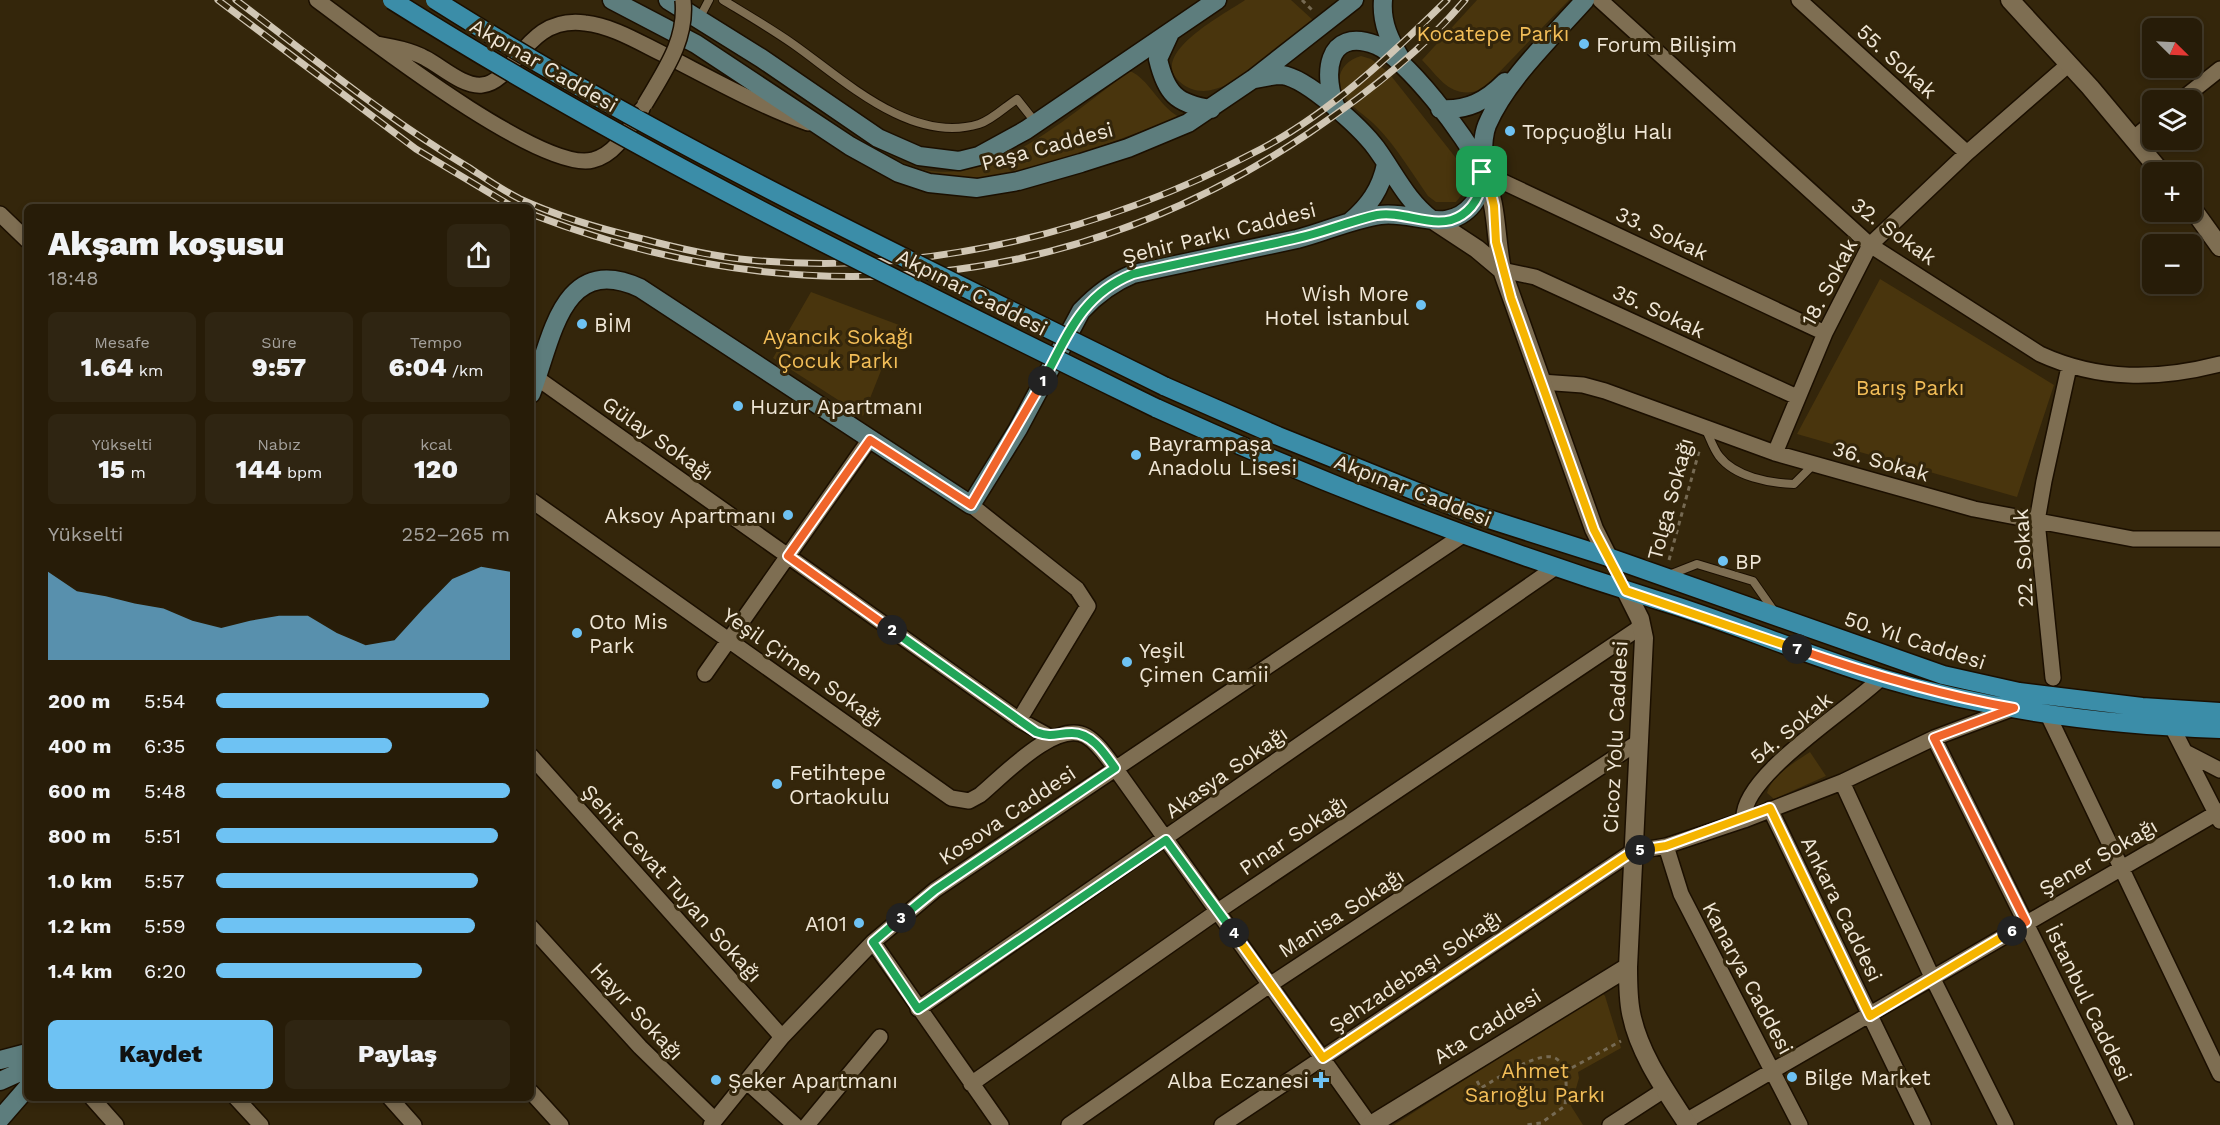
<!DOCTYPE html>
<html lang="tr">
<head>
<meta charset="utf-8">
<style>
	body { margin:0; font-family:"Work Sans",sans-serif; background:#2f2512; color:#f1f3f6; height:100vh; display:flex; flex-direction:column; font-size:22px; white-space:nowrap }
	* { box-sizing:border-box; margin:0 }
	p { font-size:20px; color:#a4a19c }
	.icon { flex:none; width:33px; height:33px; fill:none; stroke:currentColor; stroke-width:2; stroke-linecap:round; stroke-linejoin:round }
	.map { position:relative; flex:1; overflow:hidden }
	.side { position:absolute; left:24px; top:204px; width:510px; height:897px; display:flex; flex-direction:column; background:#271c08; border-radius:9px; box-shadow:0 3px 9px #0003,0 0 0 2px #433a29 }
	.side>* { flex:none }
	.needle { width:39px; rotate:114deg }
	.tools { position:absolute; left:2142px; top:18px; display:grid; gap:12px }
	.tools a { display:grid; place-items:center; width:60px; height:60px; border-radius:9px; background:#271c08; box-shadow:0 3px 9px #0003,0 0 0 2px #433a29; font-size:30px }
	.pin { position:absolute; display:grid; place-items:center; width:51px; height:51px; color:#fff; margin:-26px; border-radius:12px; box-shadow:0 3px 9px #0006 }
	.km { position:absolute; width:30px; height:30px; margin:-15px; border-radius:50%; background:#222; color:#fff; font-size:16px; line-height:30px; text-align:center }
	.round { display:grid; place-items:center; flex:none; width:63px; height:63px; border-radius:9px; background:#2f2512 }
	.summary { display:flex; align-items:center; justify-content:space-between; height:102px; padding:0 24px }
	h1 { font-size:33px; font-weight:800; line-height:45px }
	.stats { display:grid; grid-template-columns:repeat(3,1fr); gap:9px; height:102px; padding:6px 24px }
	.stats div { display:grid; align-content:center; border-radius:9px; background:#2f2512; text-align:center }
	.stats b { font-size:26px; font-weight:800 }
	.stats small { font-size:16px; font-weight:400 }
	.stats p { font-size:16px }
	.chart { height:168px; padding:12px 24px }
	.chart p { display:flex; justify-content:space-between }
	.chart svg { width:100%; height:108px; margin-top:6px; fill:#6ec2f3; opacity:.7 }
	.button { display:flex; gap:12px; margin-top:auto; padding:12px 24px }
	.button a { flex:1; height:69px; border-radius:9px; background:#6ec2f3; color:#111; font-size:24px; font-weight:800; line-height:69px; text-align:center }
	.button a+a { background:#2f2512; color:#f1f3f6 }
	ul { padding:0 24px; list-style:none; font-size:20px }
	li { display:grid; grid-template-columns:96px 72px 1fr; align-items:center; height:45px }
	li i { height:15px; border-radius:8px; background:#6ec2f3 }
	.map>svg:first-child { display:block }
</style>
</head>
<body>
<div class="map">
<svg width="2220" height="1125" viewBox="0 0 2220 1125">
	<rect width="100%" height="100%" fill="#34260b"/>
	<!-- green -->
	<path fill="#49350d" d="M 1245,0 L 1291,0 L 1314,21 C 1290,38 1241,83 1215,89 C 1203,93 1190,91 1180,82 C 1147,54 1225,14 1245,0 Z
		M 1477,0 L 1569,0 L 1482,90 C 1451,99 1442,81 1422,60 Z
		M 1361,56 L 1371,59 L 1388,72 L 1467,172 C 1467,184 1465,192 1456,202 L 1436,202 L 1428,196 C 1412,173 1397,148 1378,128 C 1366,115 1349,107 1342,91 C 1334,75 1345,60 1361,56 Z
		M 1130,71 C 1149,79 1158,105 1179,117 C 1129,136 1080,155 1028,169 C 1009,174 989,181 969,180 C 928,179 892,162 859,140 C 880,151 902,165 925,170 C 998,184 1074,111 1130,71 Z
		M 1880,279 L 2054,385 L 2017,497 L 1797,434 Z
		M 811,292 L 899,325 L 863,416 L 773,358 Z
		M 1810,752 L 1826,776 L 1774,799 L 1767,793 C 1772,775 1795,762 1810,752 Z
		M 1601,992 L 1605,996 L 1621,1048 L 1578,1072 L 1579,1078 L 1571,1106 L 1583,1125 L 1394,1125 Z"/>
	<g fill="none" stroke-linecap="round" stroke-linejoin="round">
		<!-- service casing -->
		<g stroke="#1b0f00" stroke-width="10">
			<path id="service" d="M 723,0 C 746,14 770,28 793,44 C 843,79 911,145 979,124 C 992,120 1006,106 1017,99 L 1036,123
				M 699,19 L 709,0
				M 1706,430 C 1710,438 1713,448 1719,456 C 1735,477 1769,483 1794,484 L 1814,464
				M 1669,575 L 1697,564 L 1753,581 L 1774,611"/>
		</g>
		<!-- minor casing -->
		<g stroke="#1b0f00" stroke-width="18">
			<path id="minor" d="M 317,0 C 363,34 542,174 593,160 C 617,154 629,128 642,109
				M 1600,0 L 1870,245 L 2040,354 C 2099,381 2158,380 2220,364
				M 1799,0 L 1967,153
				M 377,44 C 393,47 410,50 425,58 C 441,66 463,87 482,85 C 516,82 524,15 585,23 C 613,26 640,43 665,55 C 712,79 758,105 808,123
				M 2181,100 L 2220,69
				M 2133,139 L 2152,123
				M 1482,172 L 1825,333
				M 0,214 L 27,240
				M 1502,270 L 1535,277 L 1797,397
				M 537,378 L 1019,720 L 1050,737
				M 1541,382 L 1583,385 L 1605,391 L 1775,453 L 1974,509 L 2133,539 L 2220,539
				M 1775,453 L 1825,333 L 1870,245 L 1967,153 L 2069,64
				M 531,500 L 951,798 L 969,801 L 980,795 C 1003,776 1056,719 1086,736 C 1098,743 1107,757 1115,768 L 1370,1125
				M 971,505 L 1077,589 L 1088,606 L 1019,720
				M 705,674 L 870,439
				M 2053,678 L 2037,521 L 2044,481 L 2069,367
				M 2048,715 L 2220,1074
				M 2172,727 L 2220,821
				M 1934,738 L 2126,1125
				M 2185,752 L 2220,770
				M 531,756 L 782,1037
				M 1842,782 L 1933,979 L 2006,1125
				M 1770,809 L 1923,1125
				M 1744,820 C 1739,777 1850,709 1881,678
				M 1666,846 L 1681,894 L 1800,1125
				M 531,927 L 640,1047 L 715,1120
				M 873,942 L 1001,1125
				M 918,1009 L 1556,567
				M 747,1082 L 795,1125
				M 971,1084 L 1218,911 L 1642,626
				M 531,1092 L 561,1125
				M 92,1098 L 116,1125
				M 236,1098 L 261,1125
				M 390,1098 L 414,1125
				M 1686,1121 L 2220,811
				M 711,1125 L 782,1037 L 873,942 L 935,890 L 1463,535
				M 807,1125 L 880,1037
				M 1069,1125 L 1271,984 L 1640,741
				M 1222,1125 L 1632,852 L 1666,846 L 1744,820 L 1842,782 L 1934,738 L 2014,708
				M 1610,1125 L 1664,1090"/>
		</g>
		<!-- tertiary casing -->
		<g stroke="#1b0f00" stroke-width="21">
			<path id="tertiary" d="M 2010,0 L 2090,87 L 2161,172
				M 1482,172 C 1498,202 1495,237 1502,270 L 1594,529 L 1608,557
				M 2192,208 L 2220,247
				M 1436,222 L 1477,249 L 1502,270
				M 1626,591 L 1640,619 L 1644,638 L 1628,967 C 1628,982 1628,998 1631,1013 C 1639,1054 1666,1091 1688,1125
				M 1371,1125 L 1628,967"/>
		</g>
		<!-- secondary casing -->
		<g stroke="#1b0f00" stroke-width="21">
			<path id="secondary" d="M 612,0 L 696,44 L 850,146 L 899,173 L 929,183 L 977,188 L 1018,181 L 1081,163 L 1128,148 L 1188,123 L 1253,79 L 1354,0
				M 668,0 L 761,58 L 878,138 L 919,156 L 959,161 L 979,156 L 1026,130 L 1217,0
				M 1383,0 C 1381,23 1390,41 1402,61
				M 1170,33 L 1158,59 C 1166,93 1176,104 1211,109
				M 1255,79 C 1264,77 1274,75 1282,75 C 1307,78 1361,128 1376,148 C 1395,174 1406,200 1432,220
				M 1440,109 C 1467,111 1486,101 1505,82
				M 1337,110 C 1322,77 1325,26 1376,45 C 1405,57 1468,138 1480,167
				M 1350,222 C 1369,206 1381,189 1386,164
				M 531,394 C 552,340 561,252 640,288 L 971,505 L 1018,429 L 1081,311 C 1096,295 1111,283 1133,274 C 1187,262 1243,251 1297,239 C 1325,232 1352,219 1380,215 C 1414,210 1447,236 1473,204 C 1491,181 1477,150 1487,125 C 1506,80 1553,36 1585,0
				M 0,1060 L 27,1053
				M 0,1081 L 20,1072 L 27,1064
				M 0,1119 L 27,1088"/>
		</g>
		<!-- primary casing -->
		<g stroke="#1b0f00" stroke-width="21">
			<path id="primary" d="M 1164,386 L 1278,436 L 1470,513 L 1608,557 L 1943,675 L 2019,692 L 2142,707 L 2220,712
				M 1156,408 C 1318,482 1484,546 1654,599 C 1731,622 1805,655 1882,678 C 1992,711 2106,725 2220,729"/>
		</g>
		<!-- path -->
		<path stroke="#766a53" stroke-width="3" stroke-dasharray="4.5 4.5" stroke-linecap="butt" d="M 1302,0 L 1313,11
			M 1669,560 L 1700,448
			M 1564,1072 L 1621,1041
			M 1477,1081 L 1481,1088 C 1495,1080 1544,1046 1558,1060 C 1569,1070 1566,1093 1565,1106 L 1541,1123 L 1525,1125"/>
		<!-- service -->
		<use href="#service" stroke="#7e6e52" stroke-width="8"/>
		<!-- minor -->
		<use href="#minor" stroke="#7e6e52" stroke-width="15"/>
		<!-- tertiary -->
		<use href="#tertiary" stroke="#7e6e52" stroke-width="18"/>
		<!-- secondary -->
		<use href="#secondary" stroke="#5d7d7d" stroke-width="18"/>
		<!-- primary -->
		<use href="#primary" stroke="#3b8da8" stroke-width="18"/>
		<!-- rail casing -->
		<g stroke="#d0c6b4" stroke-width="7">
			<path id="rail" d="M 218,0 L 416,149 L 513,207
				M 236,0 C 312,57 386,118 468,167 C 485,178 502,190 520,199 C 559,217 601,229 643,239 C 677,248 714,257 750,260 C 926,277 1105,231 1261,149 C 1331,112 1391,55 1447,0
				M 531,214 C 799,317 1070,294 1309,133 C 1365,95 1422,51 1465,0"/>
		</g>
		<!-- rail -->
		<use href="#rail" stroke="#34260b" stroke-width="4.5" stroke-dasharray="14" stroke-linecap="butt"/>
		<!-- minor-bridge casing -->
		<g stroke="#1b0f00" stroke-width="18" stroke-linecap="butt">
			<path id="minor-bridge" d="M 645,104 C 665,70 687,40 683,0"/>
		</g>
		<!-- primary-bridge casing -->
		<g stroke="#1b0f00" stroke-width="21" stroke-linecap="butt">
			<path id="primary-bridge" d="M 392,0 C 636,154 897,281 1156,408
				M 435,0 C 667,147 918,264 1164,386"/>
		</g>
		<!-- minor-bridge -->
		<use href="#minor-bridge" stroke="#7e6e52" stroke-width="15"/>
		<!-- primary-bridge -->
		<use href="#primary-bridge" stroke="#3b8da8" stroke-width="18"/>
	</g>
	<g fill="none" stroke-linecap="round" stroke-linejoin="round">
		<!-- split-1 casing -->
		<g stroke="#fff" stroke-width="12">
			<path id="split-1" d="M 1043,381 C 1068,335 1081,295 1133,274 C 1188,261 1243,251 1298,238 C 1325,232 1350,221 1377,215 C 1405,210 1437,232 1462,215 C 1477,205 1483,188 1482,172"/>
		</g>
		<!-- split-2 casing -->
		<g stroke="#fff" stroke-width="12">
			<path id="split-2" d="M 892,630 L 788,556 L 870,440 L 971,505 L 1043,381"/>
		</g>
		<!-- split-3 casing -->
		<g stroke="#fff" stroke-width="12">
			<path id="split-3" d="M 892,630 L 1036,732 C 1053,738 1056,733 1072,733 C 1092,733 1105,754 1115,768 L 935,890 L 901,918"/>
		</g>
		<!-- split-4 casing -->
		<g stroke="#fff" stroke-width="12">
			<path id="split-4" d="M 901,918 L 873,942 L 918,1009 L 1166,840 L 1234,933"/>
		</g>
		<!-- split-5 casing -->
		<g stroke="#fff" stroke-width="12">
			<path id="split-5" d="M 1234,933 L 1323,1058 L 1632,852 L 1640,850"/>
		</g>
		<!-- split-6 casing -->
		<g stroke="#fff" stroke-width="12">
			<path id="split-6" d="M 1640,850 L 1666,846 L 1770,808 L 1870,1016 L 2012,931"/>
		</g>
		<!-- split-7 casing -->
		<g stroke="#fff" stroke-width="12">
			<path id="split-7" d="M 1797,649 C 1869,674 1939,695 2014,708 L 1934,738 L 2026,922 L 2012,931"/>
		</g>
		<!-- split-8 casing -->
		<g stroke="#fff" stroke-width="12">
			<path id="split-8" d="M 1482,172 L 1489,185 L 1494,206 L 1496,242 L 1511,298 L 1594,530 L 1626,591 L 1797,649"/>
		</g>
		<!-- split-1 -->
		<use href="#split-1" stroke="#22a559" stroke-width="8"/>
		<!-- split-2 -->
		<use href="#split-2" stroke="#f0652b" stroke-width="8"/>
		<!-- split-3 -->
		<use href="#split-3" stroke="#22a559" stroke-width="8"/>
		<!-- split-4 -->
		<use href="#split-4" stroke="#22a559" stroke-width="8"/>
		<!-- split-5 -->
		<use href="#split-5" stroke="#f5b400" stroke-width="8"/>
		<!-- split-6 -->
		<use href="#split-6" stroke="#f5b400" stroke-width="8"/>
		<!-- split-7 -->
		<use href="#split-7" stroke="#f0652b" stroke-width="8"/>
		<!-- split-8 -->
		<use href="#split-8" stroke="#f5b400" stroke-width="8"/>
	</g>
	<!-- markers -->
	<g fill="#6ec2f3" stroke="#34260b" stroke-width="2">
		<circle cx="1584" cy="44" r="6"/>
		<circle cx="1510" cy="131" r="6"/>
		<circle cx="1421" cy="305" r="6"/>
		<circle cx="582" cy="324" r="6"/>
		<circle cx="738" cy="406" r="6"/>
		<circle cx="1136" cy="455" r="6"/>
		<circle cx="788" cy="515" r="6"/>
		<circle cx="1723" cy="561" r="6"/>
		<circle cx="577" cy="633" r="6"/>
		<circle cx="1127" cy="662" r="6"/>
		<circle cx="777" cy="784" r="6"/>
		<circle cx="859" cy="923" r="6"/>
		<circle cx="1792" cy="1077" r="6"/>
		<circle cx="716" cy="1080" r="6"/>
		<path d="M1318 1071h6v6h6v6h-6v6h-6v-6h-6v-6h6z"/>
	</g>
	<g text-anchor="middle" dominant-baseline="central" stroke-width="6" stroke-linejoin="round" paint-order="stroke">
		<!-- park labels -->
		<g font-size="21" fill="#f3be58" stroke="#34260b">
			<text x="1493" y="33">Kocatepe Parkı</text>
			<text x="838" y="336">Ayancık Sokağı<tspan x="838" dy="24">Çocuk Parkı</tspan></text>
			<text x="1910" y="387">Barış Parkı</text>
			<text x="1535" y="1070">Ahmet<tspan x="1535" dy="24">Sarıoğlu Parkı</tspan></text>
		</g>
		<!-- poi labels -->
		<g font-size="21" fill="#f0e7d7" stroke="#34260b" text-anchor="start">
			<text x="1596" y="44">Forum Bilişim</text>
			<text x="1522" y="131">Topçuoğlu Halı</text>
			<text x="1409" y="293" text-anchor="end">Wish More<tspan x="1409" dy="24">Hotel İstanbul</tspan></text>
			<text x="594" y="324">BİM</text>
			<text x="750" y="406">Huzur Apartmanı</text>
			<text x="1148" y="443">Bayrampaşa<tspan x="1148" dy="24">Anadolu Lisesi</tspan></text>
			<text x="776" y="515" text-anchor="end">Aksoy Apartmanı</text>
			<text x="1735" y="561">BP</text>
			<text x="589" y="621">Oto Mis<tspan x="589" dy="24">Park</tspan></text>
			<text x="1139" y="650">Yeşil<tspan x="1139" dy="24">Çimen Camii</tspan></text>
			<text x="789" y="772">Fetihtepe<tspan x="789" dy="24">Ortaokulu</tspan></text>
			<text x="847" y="923" text-anchor="end">A101</text>
			<text x="1804" y="1077">Bilge Market</text>
			<text x="728" y="1080">Şeker Apartmanı</text>
			<text x="1309" y="1080" text-anchor="end">Alba Eczanesi</text>
		</g>
		<!-- street labels -->
		<g font-size="21" fill="#f0e7d7" stroke="#34260b">
			<text transform="translate(1897 61) rotate(42)">55. Sokak</text>
			<text transform="translate(544 65) rotate(30)">Akpınar Caddesi</text>
			<text transform="translate(1047 146) rotate(-15)">Paşa Caddesi</text>
			<text transform="translate(1894 231) rotate(36)">32. Sokak</text>
			<text transform="translate(1219 233) rotate(-14)">Şehir Parkı Caddesi</text>
			<text transform="translate(1662 233) rotate(25)">33. Sokak</text>
			<text transform="translate(1829 282) rotate(-62)">18. Sokak</text>
			<text transform="translate(972 292) rotate(27)">Akpınar Caddesi</text>
			<text transform="translate(1659 311) rotate(25)">35. Sokak</text>
			<text transform="translate(658 438) rotate(35)">Gülay Sokağı</text>
			<text transform="translate(1881 461) rotate(16)">36. Sokak</text>
			<text transform="translate(1413 490) rotate(21)">Akpınar Caddesi</text>
			<text transform="translate(1670 499) rotate(-75)">Tolga Sokağı</text>
			<text transform="translate(2023 558) rotate(-93)">22. Sokak</text>
			<text transform="translate(1915 640) rotate(18)">50. Yıl Caddesi</text>
			<text transform="translate(803 667) rotate(35)">Yeşil Çimen Sokağı</text>
			<text transform="translate(1791 728) rotate(-40)">54. Sokak</text>
			<text transform="translate(1615 737) rotate(-87)">Cicoz Yolu Caddesi</text>
			<text transform="translate(1226 772) rotate(-35)">Akasya Sokağı</text>
			<text transform="translate(1007 815) rotate(-34)">Kosova Caddesi</text>
			<text transform="translate(1293 835) rotate(-34)">Pınar Sokağı</text>
			<text transform="translate(2098 857) rotate(-30)">Şener Sokağı</text>
			<text transform="translate(672 883) rotate(48)">Şehit Cevat Tuyan Sokağı</text>
			<text transform="translate(1842 909) rotate(64)">Ankara Caddesi</text>
			<text transform="translate(1341 913) rotate(-33)">Manisa Sokağı</text>
			<text transform="translate(1415 971) rotate(-34)">Şehzadebaşı Sokağı</text>
			<text transform="translate(1748 978) rotate(62)">Kanarya Caddesi</text>
			<text transform="translate(2089 1003) rotate(64)">İstanbul Caddesi</text>
			<text transform="translate(637 1011) rotate(47)">Hayır Sokağı</text>
			<text transform="translate(1487 1026) rotate(-32)">Ata Caddesi</text>
		</g>
	</g>
</svg>
<div class="tools">
<a><svg class="needle" viewBox="-14 -14 28 28"><path d="M0-13l5 13h-10z" fill="#e53935"/><path d="M0 13l5-13h-10z" fill="#a4a19c"/></svg></a>
<a><svg class="icon" aria-label="layers" viewBox="0 0 24 24"><path d="M12 4l9 5-9 5-9-5zM3 14l9 5 9-5"/></svg></a>
<a>+</a>
<a>−</a>
</div>
<div class="pin" style="left:1482px;top:172px;background:#1e9e55"><svg class="icon" aria-label="arrive" viewBox="0 0 24 24"><path d="M6 21V4h12l-3 4 3 4H6"/></svg></div>
<b class="km" style="left:1043px;top:381px">1</b>
<b class="km" style="left:892px;top:630px">2</b>
<b class="km" style="left:901px;top:918px">3</b>
<b class="km" style="left:1234px;top:933px">4</b>
<b class="km" style="left:1640px;top:850px">5</b>
<b class="km" style="left:2012px;top:931px">6</b>
<b class="km" style="left:1797px;top:649px">7</b>
<section class="side">
<div class="summary"><div><h1>Akşam koşusu</h1><p>18:48</p></div><a class="round"><svg class="icon" aria-label="share" viewBox="0 0 24 24"><path d="M12 15V3M7 8l5-5 5 5M5 13v7h14v-7"/></svg></a></div>
<div class="stats">
<div><p>Mesafe</p><b>1.64<small> km</small></b></div>
<div><p>Süre</p><b>9:57</b></div>
<div><p>Tempo</p><b>6:04<small> /km</small></b></div>
</div>
<div class="stats">
<div><p>Yükselti</p><b>15<small> m</small></b></div>
<div><p>Nabız</p><b>144<small> bpm</small></b></div>
<div><p>kcal</p><b>120</b></div>
</div>
<div class="chart"><p><span>Yükselti</span>252–265 m</p>
<svg viewBox="0 0 160 44" preserveAspectRatio="none"><path d="M0 44V8L10 16L20 18L30 21L40 23L50 28L60 31L70 28L80 26L90 26L100 33L110 38L120 36L130 23L140 11L150 6L160 8V44z"/></svg>
</div>
<ul>
<li><b>200 m</b>5:54<i style="width:93%"></i></li>
<li><b>400 m</b>6:35<i style="width:60%"></i></li>
<li><b>600 m</b>5:48<i style="width:100%"></i></li>
<li><b>800 m</b>5:51<i style="width:96%"></i></li>
<li><b>1.0 km</b>5:57<i style="width:89%"></i></li>
<li><b>1.2 km</b>5:59<i style="width:88%"></i></li>
<li><b>1.4 km</b>6:20<i style="width:70%"></i></li>
</ul>
<div class="button"><a>Kaydet</a><a>Paylaş</a></div>
</section>
</div>
</body>
</html>
